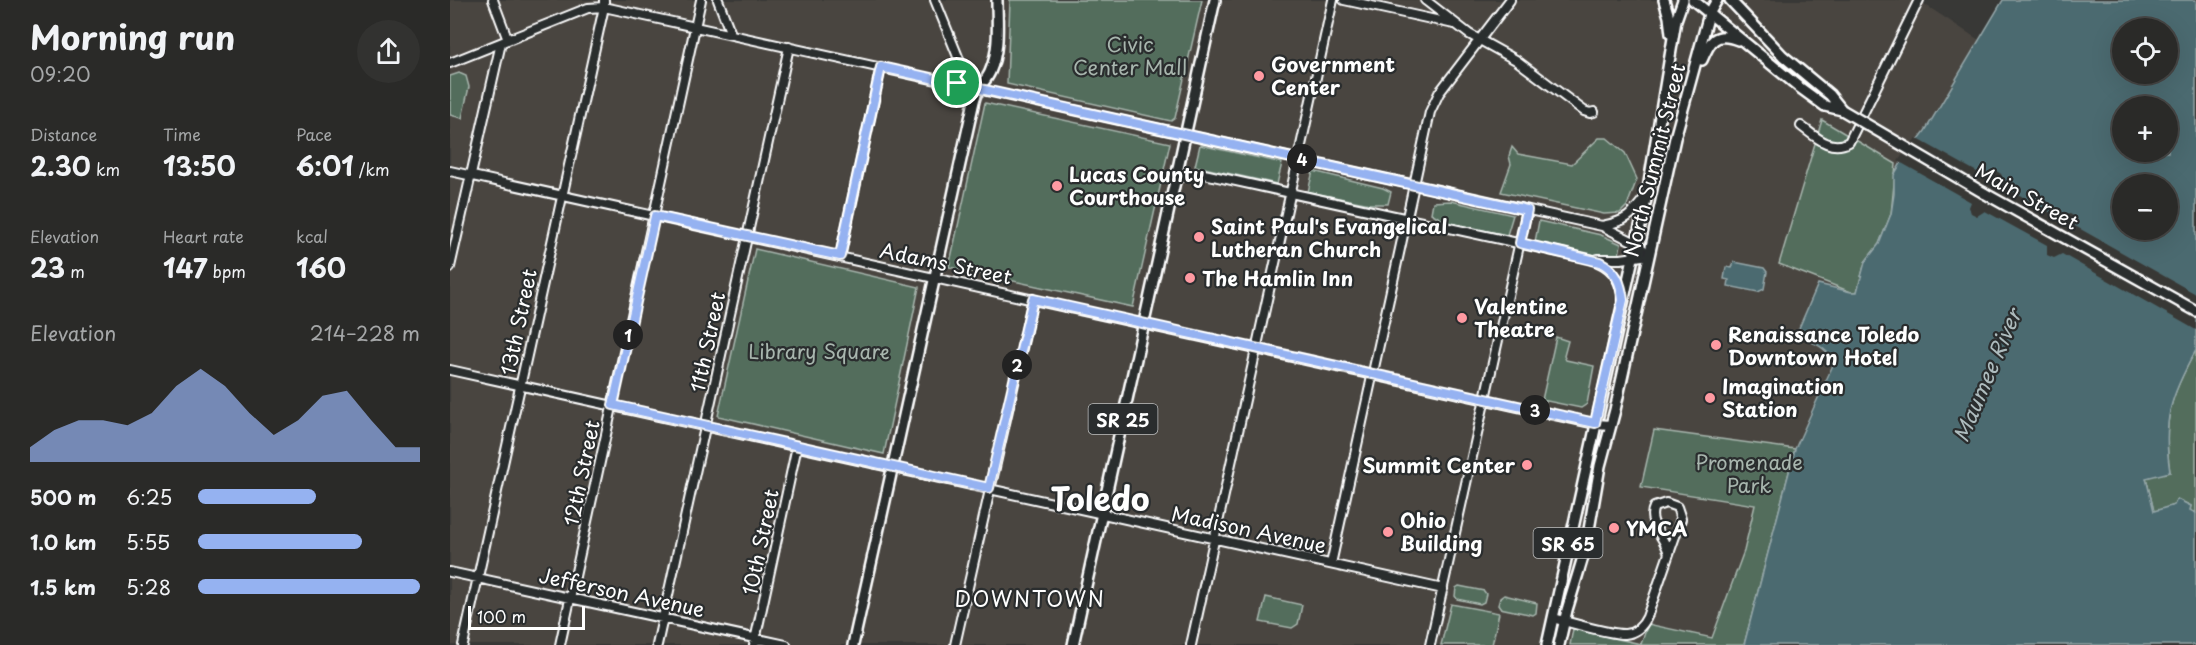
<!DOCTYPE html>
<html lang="en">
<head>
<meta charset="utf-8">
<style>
	body { margin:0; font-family:"Playpen Sans",sans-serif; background:#323230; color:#f1f3f6; height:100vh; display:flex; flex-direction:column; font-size:22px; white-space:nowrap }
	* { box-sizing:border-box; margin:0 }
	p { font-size:20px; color:#a5a7a8 }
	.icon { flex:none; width:33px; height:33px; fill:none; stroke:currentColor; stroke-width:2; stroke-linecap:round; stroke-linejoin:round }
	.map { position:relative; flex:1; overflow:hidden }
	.side { display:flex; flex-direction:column; background:#2a2a28; width:450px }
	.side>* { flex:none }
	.controls { position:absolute; left:1662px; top:18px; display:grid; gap:12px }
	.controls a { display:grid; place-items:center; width:66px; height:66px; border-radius:50%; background:#2a2a28; box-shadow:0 6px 24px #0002,0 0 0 2px #464645; font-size:30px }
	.scale { position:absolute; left:18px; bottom:15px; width:117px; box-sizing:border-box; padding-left:6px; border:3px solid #fff; border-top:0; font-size:16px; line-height:21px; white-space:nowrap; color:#fff; -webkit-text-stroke:4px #2a2d2e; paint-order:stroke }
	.pin { position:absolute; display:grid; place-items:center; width:51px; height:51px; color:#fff; margin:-26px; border:3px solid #fff; border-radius:50%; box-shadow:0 2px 6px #0007 }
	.km { position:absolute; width:30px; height:30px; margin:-15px; border-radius:50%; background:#222; color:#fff; font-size:16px; line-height:30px; text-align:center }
	.round { display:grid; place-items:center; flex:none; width:63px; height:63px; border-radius:32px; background:#323230 }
	.head { display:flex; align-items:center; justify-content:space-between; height:102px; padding:0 30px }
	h1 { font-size:33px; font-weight:700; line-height:45px }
	.stats { display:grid; grid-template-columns:repeat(3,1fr); gap:9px; height:102px; padding:6px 30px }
	.stats div { display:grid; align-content:center }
	.stats b { font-size:26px; font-weight:700 }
	.stats small { font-size:16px; font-weight:400 }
	.stats p { font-size:16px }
	.chart { height:168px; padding:12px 30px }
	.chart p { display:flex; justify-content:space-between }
	.chart svg { width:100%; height:108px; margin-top:6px; fill:#95b2f1; opacity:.7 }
	ul { padding:0 30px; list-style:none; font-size:20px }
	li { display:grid; grid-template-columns:96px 72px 1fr; align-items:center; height:45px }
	li i { height:15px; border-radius:8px; background:#95b2f1 }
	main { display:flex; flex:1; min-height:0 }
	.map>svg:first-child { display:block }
</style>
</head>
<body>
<main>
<section class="side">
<div class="head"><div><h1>Morning run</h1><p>09:20</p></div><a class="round"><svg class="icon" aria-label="share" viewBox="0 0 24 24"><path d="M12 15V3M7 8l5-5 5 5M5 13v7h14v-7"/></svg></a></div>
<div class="stats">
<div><p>Distance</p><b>2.30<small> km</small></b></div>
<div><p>Time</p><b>13:50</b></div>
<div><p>Pace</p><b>6:01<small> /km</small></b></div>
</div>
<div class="stats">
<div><p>Elevation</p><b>23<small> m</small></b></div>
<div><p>Heart rate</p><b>147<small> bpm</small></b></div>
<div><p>kcal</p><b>160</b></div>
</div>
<div class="chart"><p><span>Elevation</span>214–228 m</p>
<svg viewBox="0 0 160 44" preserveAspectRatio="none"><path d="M0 44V38L10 31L20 27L30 27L40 29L50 24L60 13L70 6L80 13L90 24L100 33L110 27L120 17L130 15L140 27L150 38L160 38V44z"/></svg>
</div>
<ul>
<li><b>500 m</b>6:25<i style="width:53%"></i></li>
<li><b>1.0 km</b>5:55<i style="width:74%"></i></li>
<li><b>1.5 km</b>5:28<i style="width:100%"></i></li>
</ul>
</section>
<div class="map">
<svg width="1746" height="645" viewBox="0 0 1746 645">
	<rect width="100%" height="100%" fill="#383836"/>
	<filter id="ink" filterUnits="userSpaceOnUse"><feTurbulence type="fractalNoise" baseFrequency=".0167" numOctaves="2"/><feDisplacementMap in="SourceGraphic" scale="12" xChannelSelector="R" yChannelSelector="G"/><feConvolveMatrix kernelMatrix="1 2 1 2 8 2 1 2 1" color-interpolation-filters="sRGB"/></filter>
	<g filter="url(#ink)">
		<!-- built -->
		<path fill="#494540" d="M 0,0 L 1468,0 L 1529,40 L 1475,131 L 1451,163 L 1444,175 L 1444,194 L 1437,226 L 1401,292 L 1368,284 L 1346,335 L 1377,350 L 1382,358 L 1383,365 L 1345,449 L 1294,645 L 0,645 Z"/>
		<!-- green -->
		<path fill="#526d5c" stroke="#a8b6ae" stroke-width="1.5" d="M 560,0 L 752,0 L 725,118 L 721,121 L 557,84 Z
			M 9,73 L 16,76 L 19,87 L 12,118 L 0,115 L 0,76 Z
			M 535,103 L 720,143 L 683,307 L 499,267 Z
			M 1372,120 L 1446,164 L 1441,214 L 1429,244 L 1415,262 L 1407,292 L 1401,292 L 1329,264 Z
			M 1149,138 L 1157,138 L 1175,153 L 1187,179 L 1177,206 L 1170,213 L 1154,214 L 1051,192 L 1061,164 L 1059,156 L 1062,147 L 1068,154 L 1122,164 Z
			M 750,145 L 832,163 L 827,184 L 745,166 Z
			M 863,171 L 933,188 L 941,192 L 938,204 L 920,204 L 858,192 Z
			M 1001,201 L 1063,215 L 1057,235 L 998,223 L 981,213 L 983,202 Z
			M 1089,221 L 1151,235 L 1171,244 L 1169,255 L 1141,255 L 1085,242 Z
			M 305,249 L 469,287 L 434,454 L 268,416 Z
			M 1106,337 L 1118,341 L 1114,356 L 1116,360 L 1144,366 L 1137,404 L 1131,408 L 1092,400 Z
			M 1746,350 L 1746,513 L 1740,510 L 1741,506 L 1727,499 L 1724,505 L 1704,512 L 1696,477 L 1720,472 C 1712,419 1721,395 1746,350 Z
			M 1204,430 L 1345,449 L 1294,645 L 1120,645 L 1123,629 L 1191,644 L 1198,624 L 1262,638 L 1294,551 L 1305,505 L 1191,487 Z
			M 1009,586 L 1034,591 L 1036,594 L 1034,602 L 1030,604 L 1007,599 L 1005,596 L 1006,588 Z
			M 1054,595 L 1087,603 L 1086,613 L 1083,615 L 1050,608 L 1048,605 L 1050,598 Z
			M 816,597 L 852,605 L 848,624 L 842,628 L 810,622 Z
			M 1001,604 L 1049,613 L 1042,645 L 991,645 Z"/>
		<!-- water -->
		<path fill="#4c6a6f" stroke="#94a6a9" stroke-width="1.5" fill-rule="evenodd" d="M 1553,0 L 1746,0 L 1746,350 C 1721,395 1712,419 1720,472 L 1696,478 L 1704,511 L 1724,505 L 1727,499 L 1741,506 L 1740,510 L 1746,513 L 1746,645 L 1294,645 L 1345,449 L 1383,365 C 1381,347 1360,342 1346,335 L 1368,284 L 1401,292 L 1407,292 L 1415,262 L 1429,244 L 1441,214 L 1444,194 L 1444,175 L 1451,163 L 1475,131 ZM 1672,28 L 1718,28 L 1718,74 L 1672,74 ZM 1672,106 L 1718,106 L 1718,152 L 1672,152 ZM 1672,184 L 1718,184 L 1718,230 L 1672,230 Z
			M 1284,262 L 1314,268 L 1317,272 L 1314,289 L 1308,292 L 1278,286 L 1279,280 L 1274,279 L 1276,267 L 1282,268 Z"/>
		<!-- pier -->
		<path fill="#383836" d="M 1466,138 L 1536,177 L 1539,173 L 1545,170 L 1551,174 L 1553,179 L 1550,184 L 1612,219 L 1614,215 L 1620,214 L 1625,217 L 1625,226 L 1746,294 L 1746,330 L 1612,254 L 1604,258 L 1597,255 L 1597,245 L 1535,211 L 1527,216 L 1521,213 L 1519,207 L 1521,202 L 1448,161 Z"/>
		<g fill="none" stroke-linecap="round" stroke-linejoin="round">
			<!-- minor casing -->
			<g stroke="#fff" stroke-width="12">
				<path id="minor" d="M 43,0 L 58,40
					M 268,0 L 281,34
					M 485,0 L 515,74 L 527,87
					M 894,0 L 1004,24
					M 975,0 L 1019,34 L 1066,60 L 1134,111 L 1140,113 L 1144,112
					M 0,63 L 138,8 L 154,7 L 1152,226 L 1186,243 L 1199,255
					M 1351,126 C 1366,137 1380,152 1399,142 L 1469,0
					M 0,171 L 1145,424 L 1161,425
					M 725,179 L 738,175 L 754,174 L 1140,259 C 1159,265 1170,276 1172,296
					M 1152,226 C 1177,221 1181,216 1196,196
					M 390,257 L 431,67
					M 1148,259 L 1171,259 L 1199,255
					M 0,267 L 51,43
					M 0,370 L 993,589
					M 881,564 L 980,112 L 989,93 L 1060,0
					M 0,572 L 336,645
					M 1103,618 C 1119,622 1161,635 1175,634 C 1186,633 1193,626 1197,617 L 1231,519 L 1227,507 L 1216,503 L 1204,507 C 1196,523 1215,536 1219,554
					M 13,645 L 154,7 L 154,0
					M 110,645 L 251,0
					M 207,645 L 339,47
					M 304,645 L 347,446
					M 505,645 L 583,299
					M 741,645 L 883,0
					M 980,645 L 1077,210"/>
			</g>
			<!-- major casing -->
			<g stroke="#fff" stroke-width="14">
				<path id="major" d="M 1214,0 L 1219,17 L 1221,34
					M 1243,0 L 1349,87 L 1375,106 L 1392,110
					M 1280,0 L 1333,56 L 1380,95 L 1392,110
					M 1252,60 C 1260,41 1265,31 1288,40
					M 1534,193 L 1746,311
					M 403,645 L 524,101 C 527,87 535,83 540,72 C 550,50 547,23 547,0
					M 623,645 L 765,0
					M 1097,645 L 1197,195 L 1226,20 L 1233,0
					M 1109,645 L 1117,610 L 1136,547 L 1150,466 L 1165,410 L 1225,138 L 1259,14 L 1267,0"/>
			</g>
			<!-- minor -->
			<use href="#minor" stroke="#2a2d2e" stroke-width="8"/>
			<!-- major -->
			<use href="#major" stroke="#2a2d2e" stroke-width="9"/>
			<!-- major-bridge casing -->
			<g stroke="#fff" stroke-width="14" stroke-linecap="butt">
				<path id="major-bridge" d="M 1392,110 L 1534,193"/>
			</g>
			<!-- major-bridge -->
			<use href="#major-bridge" stroke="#2a2d2e" stroke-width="9"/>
		</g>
	</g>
	<g fill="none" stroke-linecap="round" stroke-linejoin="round" filter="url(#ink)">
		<!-- route casing -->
		<g stroke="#fff" stroke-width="12">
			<path id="route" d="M 431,67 L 1077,210 L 1070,243 L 1150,262 C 1166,270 1171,283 1173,300 L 1145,423 L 583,299 L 539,488 L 163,405 L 205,216 L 390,256 Z"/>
		</g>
		<!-- route -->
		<use href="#route" stroke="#95b2f1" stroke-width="8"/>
	</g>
	<!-- markers -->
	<g fill="#ff9aa2" stroke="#2a2d2e" stroke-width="2">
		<circle cx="809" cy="76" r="6"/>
		<circle cx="607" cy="186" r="6"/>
		<circle cx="749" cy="237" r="6"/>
		<circle cx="740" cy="278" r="6"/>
		<circle cx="1012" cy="318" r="6"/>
		<circle cx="1266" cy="345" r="6"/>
		<circle cx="1260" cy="398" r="6"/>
		<circle cx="1077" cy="465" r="6"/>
		<circle cx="1164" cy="528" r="6"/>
		<circle cx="938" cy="532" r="6"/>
	</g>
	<g text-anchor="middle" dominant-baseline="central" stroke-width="4.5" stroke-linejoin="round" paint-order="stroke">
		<!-- shield labels -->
		<g fill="#2a2d2e" stroke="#bfc0c0" stroke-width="1.5">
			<rect x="638.5" y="404" width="69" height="30" rx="4.5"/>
			<rect x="1083.5" y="528" width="69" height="30" rx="4.5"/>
		</g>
		<g font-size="18" font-weight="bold" fill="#fff">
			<text x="673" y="419">SR 25</text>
			<text x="1118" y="543">SR 65</text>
		</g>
		<!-- park labels -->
		<g font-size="20" fill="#a8b6ae" stroke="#2a2d2e">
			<text x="680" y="44">Civic<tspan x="680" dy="23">Center Mall</tspan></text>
			<text x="369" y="351">Library Square</text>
			<text x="1299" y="462">Promenade<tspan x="1299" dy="23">Park</tspan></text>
		</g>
		<!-- poi labels -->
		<g font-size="20" font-weight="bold" fill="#fff" stroke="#2a2d2e" text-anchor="start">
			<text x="821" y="64">Government<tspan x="821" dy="23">Center</tspan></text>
			<text x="619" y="174">Lucas County<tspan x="619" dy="23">Courthouse</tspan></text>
			<text x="761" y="226">Saint Paul's Evangelical<tspan x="761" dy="23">Lutheran Church</tspan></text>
			<text x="752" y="278">The Hamlin Inn</text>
			<text x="1024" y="306">Valentine<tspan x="1024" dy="23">Theatre</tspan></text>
			<text x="1278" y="334">Renaissance Toledo<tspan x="1278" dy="23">Downtown Hotel</tspan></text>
			<text x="1272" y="386">Imagination<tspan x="1272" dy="23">Station</tspan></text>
			<text x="1065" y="465" text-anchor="end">Summit Center</text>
			<text x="950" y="520">Ohio<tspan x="950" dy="23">Building</tspan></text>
			<text x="1176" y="528">YMCA</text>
		</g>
		<!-- street labels -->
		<g font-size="20" fill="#fff" stroke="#2a2d2e">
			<text transform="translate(1204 160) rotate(-76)">North Summit Street</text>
			<text transform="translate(1577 196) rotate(29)">Main Street</text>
			<text transform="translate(496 263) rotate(12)">Adams Street</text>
			<text transform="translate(68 322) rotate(-78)">13th Street</text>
			<text transform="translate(257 342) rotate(-78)">11th Street</text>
			<text transform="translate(131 473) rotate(-78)">12th Street</text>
			<text transform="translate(799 529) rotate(12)">Madison Avenue</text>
			<text transform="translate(310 542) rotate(-78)">10th Street</text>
			<text transform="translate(172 592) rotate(12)">Jefferson Avenue</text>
		</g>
		<!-- water labels -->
		<g font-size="21" font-style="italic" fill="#aebcbe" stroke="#2a2d2e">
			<text transform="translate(1536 375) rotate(-67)">Maumee River</text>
		</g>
		<!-- neighbourhood labels -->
		<g font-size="21" letter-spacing="1.5" fill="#fff" stroke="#2a2d2e">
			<text x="580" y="598">DOWNTOWN</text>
		</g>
		<!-- town labels -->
		<g font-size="32" font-weight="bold" fill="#fff" stroke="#2a2d2e">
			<text x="650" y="498">Toledo</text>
		</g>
	</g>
</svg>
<div class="controls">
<a><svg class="icon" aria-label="locate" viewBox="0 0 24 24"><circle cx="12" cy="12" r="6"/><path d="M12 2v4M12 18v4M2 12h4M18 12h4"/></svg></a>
<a>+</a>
<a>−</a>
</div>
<div class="scale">100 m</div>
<div class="pin" style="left:507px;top:83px;background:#1e9e55"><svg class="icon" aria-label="arrive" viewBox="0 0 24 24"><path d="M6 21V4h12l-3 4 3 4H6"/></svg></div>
<b class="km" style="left:178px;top:335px">1</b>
<b class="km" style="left:567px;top:365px">2</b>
<b class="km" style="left:1085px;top:410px">3</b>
<b class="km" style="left:852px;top:159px">4</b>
</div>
</main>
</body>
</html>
